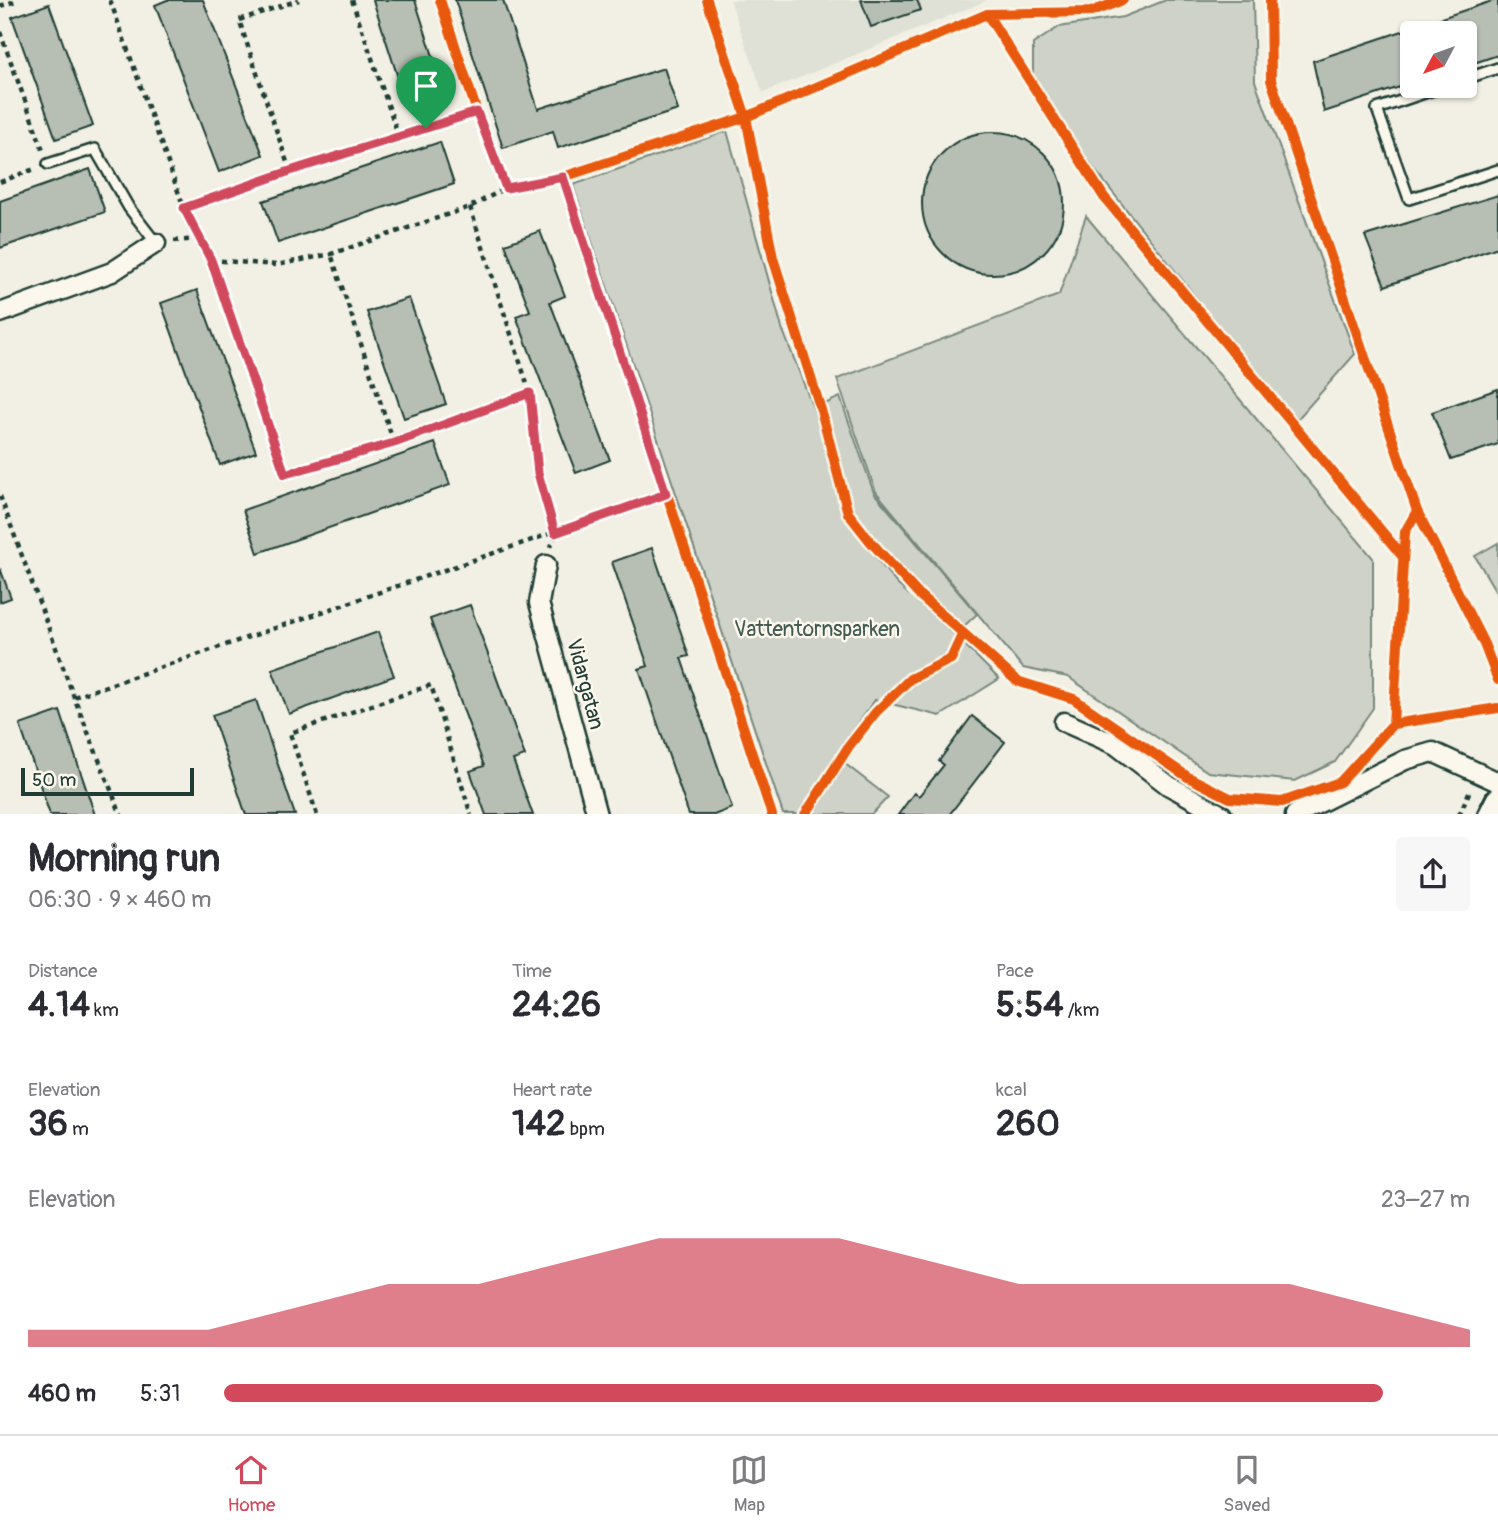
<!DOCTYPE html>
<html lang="en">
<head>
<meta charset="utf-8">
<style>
	body { margin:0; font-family:Pangolin,sans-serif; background:#f7f7f7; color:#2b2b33; height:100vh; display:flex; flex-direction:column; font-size:26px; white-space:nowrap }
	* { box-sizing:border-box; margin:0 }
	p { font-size:23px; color:#7c7c81 }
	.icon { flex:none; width:38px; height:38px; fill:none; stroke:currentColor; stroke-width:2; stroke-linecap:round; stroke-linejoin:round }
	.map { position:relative; height:814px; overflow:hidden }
	.side { display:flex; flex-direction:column; background:#fff; flex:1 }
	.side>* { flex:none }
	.needle { width:46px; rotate:229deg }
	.buttons { position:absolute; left:1400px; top:21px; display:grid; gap:14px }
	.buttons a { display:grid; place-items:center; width:77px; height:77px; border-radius:7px; background:#fff; box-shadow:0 2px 5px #0004; font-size:35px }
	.scale { position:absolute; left:21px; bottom:18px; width:173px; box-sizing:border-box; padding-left:7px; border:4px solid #1f3d34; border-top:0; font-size:19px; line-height:24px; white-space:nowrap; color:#1f3d34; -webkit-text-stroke:5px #fbf7ec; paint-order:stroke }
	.pin { position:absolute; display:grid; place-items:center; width:60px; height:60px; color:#fff; margin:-72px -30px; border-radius:50% 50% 50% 0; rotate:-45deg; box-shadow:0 0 7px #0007 }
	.pin .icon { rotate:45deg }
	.round { display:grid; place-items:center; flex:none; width:74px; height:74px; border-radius:7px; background:#f7f7f7 }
	.head { display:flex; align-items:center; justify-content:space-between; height:119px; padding:0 28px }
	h1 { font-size:38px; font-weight:800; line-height:52px }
	.metrics { display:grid; grid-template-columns:repeat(3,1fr); gap:10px; height:119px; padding:7px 28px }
	.metrics div { display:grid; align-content:center }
	.metrics b { font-size:35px; font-weight:800 }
	.metrics small { font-size:19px; font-weight:400 }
	.metrics p { font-size:19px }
	.chart { height:196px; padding:14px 28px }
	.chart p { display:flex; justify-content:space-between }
	.chart svg { width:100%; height:126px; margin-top:7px; fill:#d1495b; opacity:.7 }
	ul { padding:0 28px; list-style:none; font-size:23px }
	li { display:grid; grid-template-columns:112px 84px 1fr; align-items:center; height:52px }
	li i { height:18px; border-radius:9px; background:#d1495b }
	.menu { display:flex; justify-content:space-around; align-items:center; height:98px; border-top:2px solid #e1e1e2; background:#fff; font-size:19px; color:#7c7c81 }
	.menu a { display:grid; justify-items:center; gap:4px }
	.menu .active { color:#d1495b }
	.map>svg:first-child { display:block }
</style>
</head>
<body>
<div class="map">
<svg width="1498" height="815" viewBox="0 0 1498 815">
	<rect width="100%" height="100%" fill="#f2f0e5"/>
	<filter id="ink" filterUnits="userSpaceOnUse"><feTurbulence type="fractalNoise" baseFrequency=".0143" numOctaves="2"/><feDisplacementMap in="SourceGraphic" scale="14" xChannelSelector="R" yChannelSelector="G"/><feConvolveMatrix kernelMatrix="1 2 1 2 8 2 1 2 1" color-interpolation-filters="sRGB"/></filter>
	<g filter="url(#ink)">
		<!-- built -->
		<path fill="#e0e1d6" d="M 730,0 L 988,0 L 763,93 Z"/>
		<!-- green -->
		<path fill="#cfd2c8" stroke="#77887e" stroke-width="2" d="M 1166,0 L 1253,0 L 1255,81 L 1355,354 L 1295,422 L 1095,170 L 1033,79 L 1033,44 L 1059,27 L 1123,17 Z
			M 727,131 L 782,328 L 814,410 L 847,521 L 897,584 L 956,636 L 999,679 L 940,716 L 875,700 L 835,756 L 888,797 L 872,814 L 783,814 L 573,185 Z
			M 1086,216 L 1373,558 L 1373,708 L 1335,762 L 1295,781 L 1208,772 L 1068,677 L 1023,668 L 876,492 L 837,379 L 1059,295 Z
			M 840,397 L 874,493 L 977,614 L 961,629 C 933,604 862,543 849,511 C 836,478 831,439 822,405 Z
			M 1498,543 L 1498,595 L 1475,556 Z"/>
		<!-- building -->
		<path fill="#b7beb3" stroke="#1f3d34" stroke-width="2" d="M 167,0 L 203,0 L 263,155 L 219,172 L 155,5 Z
			M 373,0 L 415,0 L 447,100 L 409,112 Z
			M 455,0 L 503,0 L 538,109 L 664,68 L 678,110 L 558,148 L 553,131 L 503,148 Z
			M 861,0 L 917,0 L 921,10 L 871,27 Z
			M 1495,0 L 1498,0 L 1498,55 L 1465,66 L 1465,33 L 1412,33 L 1412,83 L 1324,112 L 1313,61 Z
			M 49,4 L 93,126 L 56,139 L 12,17 Z
			M922 203a71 71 0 1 1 142 0a71 71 0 1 1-142 0Z
			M 440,142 L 454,184 L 278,243 L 263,201 Z
			M 90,169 L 105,212 L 0,248 L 0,201 Z
			M 1498,195 L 1498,247 L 1385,286 L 1365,236 Z
			M 540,231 L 565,296 L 550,302 L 610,460 L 576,473 L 516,316 L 530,311 L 505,244 Z
			M 197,290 L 256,452 L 220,465 L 161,303 Z
			M 409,298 L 446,404 L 404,418 L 367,312 Z
			M 1498,389 L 1498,444 L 1451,460 L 1432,412 Z
			M 435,443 L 450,485 L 258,553 L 243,510 Z
			M 652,548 L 689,656 L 681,658 L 732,808 L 714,815 L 689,815 L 639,669 L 648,666 L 612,562 Z
			M 0,568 L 11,598 L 0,602 Z
			M 470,605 L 525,756 L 513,760 L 533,815 L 486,815 L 470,771 L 484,766 L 430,619 Z
			M 378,632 L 394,676 L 289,714 L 272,669 Z
			M 256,700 L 295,815 L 246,815 L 212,715 Z
			M 60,711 L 95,815 L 50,815 L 20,725 Z
			M 972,716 L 1005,742 L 949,815 L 898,815 L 914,793 L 919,796 L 944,765 L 939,761 Z"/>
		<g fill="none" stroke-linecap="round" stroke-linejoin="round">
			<!-- lane casing -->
			<g stroke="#1f3d34" stroke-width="14">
				<path id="lane" d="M 1465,79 L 1498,68
					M 1445,86 L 1377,109 L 1409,199 L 1498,170
					M 48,164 L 95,149 L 129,208 L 156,243"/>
			</g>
			<!-- street casing -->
			<g stroke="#1f3d34" stroke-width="23">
				<path id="street" d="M 0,313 L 112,272 L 156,243
					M 546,565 L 539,603 L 597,815
					M 1064,722 L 1116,745 L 1168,785 L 1222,815
					M 1295,815 L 1405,760 L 1433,752 L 1498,782"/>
			</g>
			<!-- secondary casing -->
			<g stroke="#1f3d34" stroke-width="30">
				<path id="secondary" d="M 1491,815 L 1498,801"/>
			</g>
			<!-- path -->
			<path stroke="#1f3d34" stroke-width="4.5" stroke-dasharray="5 5" stroke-linecap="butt" d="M 110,0 L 184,208 L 211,260 L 285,474 L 394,443 L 331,254
				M 352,0 L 399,137
				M 440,0 L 477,112 L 506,188 C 674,156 831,81 987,14
				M 0,6 L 19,0
				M 0,32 L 43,150
				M 290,171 L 239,20 L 299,0
				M 0,182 L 37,168
				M 470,207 L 530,393 L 538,473 L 556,533 L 551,547
				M 184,208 L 290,171 L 477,112
				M 174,241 L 198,239
				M 211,260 L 277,265 L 331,254 L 470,207 L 506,188
				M 394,443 L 530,393
				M 0,496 L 74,697 L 121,815
				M 74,697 L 666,494
				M 317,815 L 290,733 L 431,685 L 471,815
				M 1459,815 L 1471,788"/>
			<!-- lane -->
			<use href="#lane" stroke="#fbf7ec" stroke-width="9"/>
			<!-- street -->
			<use href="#street" stroke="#fbf7ec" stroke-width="18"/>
			<!-- secondary -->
			<use href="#secondary" stroke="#fbf7ec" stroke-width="24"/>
			<!-- cycleway casing -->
			<g stroke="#fbf7ec" stroke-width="15">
				<path id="cycleway" d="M 440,0 L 477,112 L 506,188 L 563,177 L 746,117 L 987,14 L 1091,12 L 1123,0
					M 707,0 L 746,117 L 773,258 L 821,410 L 848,513 L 870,541 L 917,593 L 963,633 L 951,659 L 910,679 L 876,712 L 849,746 L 805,815
					M 1270,0 L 1271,80 L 1417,511 L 1484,644 L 1498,680
					M 987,14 L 1104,197 L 1403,557
					M 563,177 L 772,815
					M 963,633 L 1017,681 L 1074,699 L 1188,777 L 1230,798 L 1282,802 L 1340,782 L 1393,724 L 1498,708
					M 1393,724 L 1405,532 L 1417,511"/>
			</g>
			<!-- cycleway -->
			<use href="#cycleway" stroke="#e8590c" stroke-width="10"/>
		</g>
	</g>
	<g fill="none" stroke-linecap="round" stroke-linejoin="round" filter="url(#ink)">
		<!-- route casing -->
		<g stroke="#fff" stroke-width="14">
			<path id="route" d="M 477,112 L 506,188 L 563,177 L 666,494 L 555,533 L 538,473 L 530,393 L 394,443 L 285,474 L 211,260 L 184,208 L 290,171 Z"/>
		</g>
		<!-- route -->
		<use href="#route" stroke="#d1495b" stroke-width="9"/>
	</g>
	<g text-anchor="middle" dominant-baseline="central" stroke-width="5" stroke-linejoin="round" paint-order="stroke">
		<!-- park labels -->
		<g font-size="21" fill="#425b52" stroke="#fbf7ec">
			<text x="817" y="629">Vattentornsparken</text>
		</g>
		<!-- street labels -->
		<g font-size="21" fill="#1f3d34" stroke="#fbf7ec">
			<text transform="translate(585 684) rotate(75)">Vidargatan</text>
		</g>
	</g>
</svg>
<div class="buttons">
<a><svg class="needle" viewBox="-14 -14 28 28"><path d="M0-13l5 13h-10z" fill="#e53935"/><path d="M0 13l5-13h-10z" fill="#7c7c81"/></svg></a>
</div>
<div class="scale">50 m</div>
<div class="pin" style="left:426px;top:128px;background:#1e9e55"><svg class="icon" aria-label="arrive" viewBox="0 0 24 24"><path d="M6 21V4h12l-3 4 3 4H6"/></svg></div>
</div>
<section class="side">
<div class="head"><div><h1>Morning run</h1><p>06:30 · 9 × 460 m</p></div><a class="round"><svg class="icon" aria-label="share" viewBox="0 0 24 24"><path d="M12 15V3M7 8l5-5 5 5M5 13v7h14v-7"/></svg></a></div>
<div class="metrics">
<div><p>Distance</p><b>4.14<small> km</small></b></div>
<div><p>Time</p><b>24:26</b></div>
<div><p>Pace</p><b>5:54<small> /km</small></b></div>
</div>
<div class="metrics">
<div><p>Elevation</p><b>36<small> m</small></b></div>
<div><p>Heart rate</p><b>142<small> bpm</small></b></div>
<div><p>kcal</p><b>260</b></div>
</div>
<div class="chart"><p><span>Elevation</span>23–27 m</p>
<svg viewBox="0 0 160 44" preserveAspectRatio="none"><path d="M0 44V38L10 38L20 38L30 30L40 22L50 22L60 14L70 6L80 6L90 6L100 14L110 22L120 22L130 22L140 22L150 30L160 38V44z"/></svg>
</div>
<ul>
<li><b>460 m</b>5:31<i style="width:93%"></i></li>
</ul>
</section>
<nav class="menu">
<a class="active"><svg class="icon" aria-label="home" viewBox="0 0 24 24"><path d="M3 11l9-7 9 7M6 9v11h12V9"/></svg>Home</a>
<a><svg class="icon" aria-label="map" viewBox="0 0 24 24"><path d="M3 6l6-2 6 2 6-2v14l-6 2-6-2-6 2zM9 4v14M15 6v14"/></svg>Map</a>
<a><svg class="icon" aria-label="saved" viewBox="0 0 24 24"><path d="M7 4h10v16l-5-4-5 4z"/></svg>Saved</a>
</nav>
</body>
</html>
